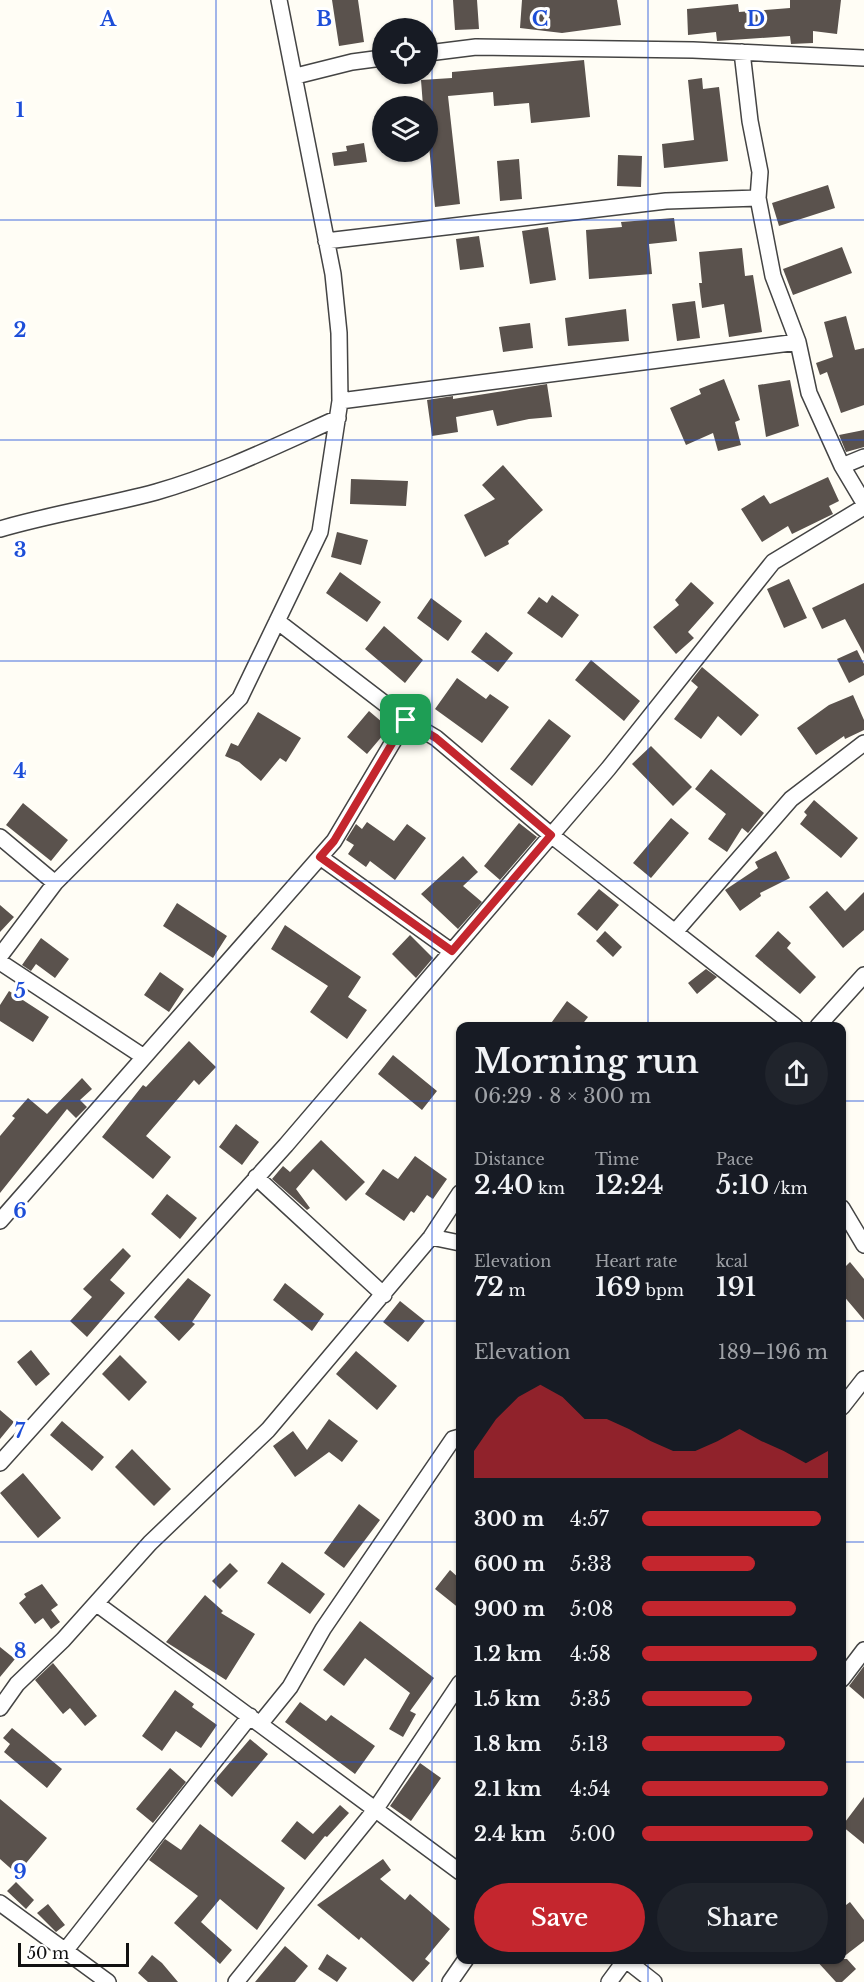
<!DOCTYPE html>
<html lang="en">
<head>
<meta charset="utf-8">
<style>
	body { margin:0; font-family:"Libre Baskerville",serif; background:#20242c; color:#f1f3f6; height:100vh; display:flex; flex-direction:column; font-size:22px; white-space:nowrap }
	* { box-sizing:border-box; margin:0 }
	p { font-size:20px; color:#9ea1a6 }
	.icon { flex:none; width:33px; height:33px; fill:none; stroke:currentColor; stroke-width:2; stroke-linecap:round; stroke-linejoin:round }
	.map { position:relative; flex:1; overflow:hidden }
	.drawer { position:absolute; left:456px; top:1022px; width:390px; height:942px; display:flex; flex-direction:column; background:#171b24; border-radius:12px; box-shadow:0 2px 4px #0004 }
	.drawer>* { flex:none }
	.controls { position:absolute; left:372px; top:18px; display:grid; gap:12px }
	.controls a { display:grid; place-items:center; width:66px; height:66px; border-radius:50%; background:#171b24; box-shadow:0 2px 4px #0004; font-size:30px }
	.scale { position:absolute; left:18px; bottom:15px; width:111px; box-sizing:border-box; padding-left:6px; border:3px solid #111; border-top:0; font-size:16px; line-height:21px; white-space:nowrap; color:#111; -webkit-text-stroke:4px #fff; paint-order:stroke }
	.pin { position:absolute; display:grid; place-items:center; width:51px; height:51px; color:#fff; margin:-26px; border-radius:12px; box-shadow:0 3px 9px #0006 }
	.round { display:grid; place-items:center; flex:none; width:63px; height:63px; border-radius:32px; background:#20242c }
	.headline { display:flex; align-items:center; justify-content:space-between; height:102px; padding:0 18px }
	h1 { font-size:33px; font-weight:600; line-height:45px }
	.stats { display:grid; grid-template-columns:repeat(3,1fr); gap:9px; height:102px; padding:6px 18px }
	.stats div { display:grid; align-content:center }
	.stats b { font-size:26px; font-weight:600 }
	.stats small { font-size:16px; font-weight:400 }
	.stats p { font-size:16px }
	.chart { height:168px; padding:12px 18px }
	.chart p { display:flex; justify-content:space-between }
	.chart svg { width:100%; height:108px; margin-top:6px; fill:#c4262e; opacity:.7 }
	.cta { display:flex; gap:12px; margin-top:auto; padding:12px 18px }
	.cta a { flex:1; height:69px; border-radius:36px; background:#c4262e; color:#fff; font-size:24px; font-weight:600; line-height:69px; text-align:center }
	.cta a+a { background:#20242c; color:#f1f3f6 }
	ul { padding:0 18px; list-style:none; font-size:20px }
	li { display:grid; grid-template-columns:96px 72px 1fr; align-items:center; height:45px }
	li i { height:15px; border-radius:8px; background:#c4262e }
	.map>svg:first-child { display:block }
</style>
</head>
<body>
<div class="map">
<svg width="864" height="1982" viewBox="0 0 864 1982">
	<rect width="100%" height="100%" fill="#fffdf5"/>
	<!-- building -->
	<path fill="#5a524d" d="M 332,0 L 358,0 L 364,42 L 339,46 Z
		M 453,0 L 477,0 L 479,29 L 455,30 Z
		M 522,0 L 617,0 L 621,25 L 562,33 L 520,28 Z
		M 790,0 L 841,0 L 837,34 L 813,31 L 813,43 L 791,44 L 790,36 L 717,41 L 716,32 L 688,35 L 687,9 L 738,4 L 739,12 L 790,8 Z
		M 584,60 L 590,117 L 531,123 L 529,103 L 494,106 L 493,92 L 448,96 L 460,204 L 435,207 L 428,136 L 428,106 L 423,106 L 421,80 L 452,78 L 452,72 Z
		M 702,78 L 703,89 L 719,87 L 728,161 L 664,168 L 662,144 L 694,140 L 688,80 Z
		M 364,143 L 367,162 L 334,166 L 332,153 L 347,151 L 346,146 Z
		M 618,155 L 642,156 L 641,187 L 617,186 Z
		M 519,159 L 522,199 L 500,201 L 497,161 Z
		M 828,185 L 835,208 L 779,226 L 772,203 Z
		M 674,218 L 677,241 L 649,244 L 652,274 L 589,279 L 586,230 L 622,227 L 621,222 Z
		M 548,227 L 556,280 L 530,284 L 522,231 Z
		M 479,236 L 484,267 L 460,270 L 456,239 Z
		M 842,247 L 852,273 L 793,295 L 783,269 Z
		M 742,248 L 745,276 L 753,275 L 762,332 L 729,337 L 724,304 L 702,308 L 699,283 L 702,283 L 699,252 Z
		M 695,301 L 700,338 L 677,341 L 672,304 Z
		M 626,309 L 629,341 L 568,346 L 565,318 Z
		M 846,316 L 855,350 L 864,348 L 864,405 L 841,413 L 827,372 L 820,375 L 816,363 L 833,357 L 824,322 Z
		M 530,323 L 533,348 L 503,352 L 499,327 Z
		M 724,379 L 740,420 L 735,422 L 741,445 L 718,451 L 713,433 L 686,445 L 670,408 L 701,394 L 699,389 Z
		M 790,380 L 799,426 L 766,437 L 758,385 Z
		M 547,384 L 552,417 L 529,419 L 497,426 L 493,410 L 456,417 L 458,432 L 432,436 L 427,400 L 453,396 L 453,399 Z
		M 864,430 L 864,447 L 846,452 L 839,435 Z
		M 503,465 L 543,510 L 508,541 L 509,544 L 485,557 L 464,515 L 495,499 L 482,485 Z
		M 828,477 L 839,501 L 829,506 L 833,514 L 792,534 L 788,526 L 762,542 L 741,509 L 764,495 L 770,504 Z
		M 351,479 L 408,481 L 406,506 L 350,504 Z
		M 337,532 L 368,540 L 361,565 L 331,557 Z
		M 340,572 L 381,602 L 367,622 L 326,593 Z
		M 789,579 L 807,618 L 784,628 L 767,589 Z
		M 691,582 L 714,603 L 688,632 L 694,638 L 676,654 L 653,627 L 679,605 L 675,600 Z
		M 864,583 L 864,654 L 845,619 L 822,629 L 812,608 Z
		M 552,595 L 579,615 L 562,638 L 527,613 L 539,597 L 547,603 Z
		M 431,598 L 462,621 L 448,641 L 417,618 Z
		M 384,626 L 423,660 L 405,683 L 365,649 Z
		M 486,632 L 513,653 L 498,672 L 471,652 Z
		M 857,650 L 864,664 L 864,675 L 849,683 L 837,659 Z
		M 591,660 L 640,701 L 624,721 L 575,680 Z
		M 702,667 L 759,715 L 741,736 L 718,716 L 701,739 L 674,719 L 698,687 L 691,681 Z
		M 457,678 L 486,699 L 490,694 L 509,707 L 482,743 L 435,709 Z
		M 853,695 L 864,720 L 864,730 L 845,739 L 844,736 L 816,755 L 797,728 L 829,705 Z
		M 369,711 L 389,728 L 367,754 L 347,737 Z
		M 258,712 L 301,738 L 286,762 L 280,758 L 261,781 L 239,762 L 225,756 L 231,743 L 238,746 Z
		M 549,719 L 571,736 L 532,786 L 510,769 Z
		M 651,746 L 692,787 L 673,806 L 632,764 Z
		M 711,769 L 764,813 L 748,833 L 742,828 L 727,852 L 708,839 L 726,814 L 695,789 Z
		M 814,800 L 858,838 L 841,858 L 800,824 L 807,815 L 804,812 Z
		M 23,803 L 68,840 L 51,861 L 6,825 Z
		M 671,818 L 689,833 L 651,878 L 633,863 Z
		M 367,822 L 394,841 L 407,824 L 426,838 L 395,880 L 370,861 L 366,867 L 348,854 L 354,845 L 346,840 L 356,824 L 362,829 Z
		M 519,823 L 537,837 L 500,880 L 484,866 Z
		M 776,851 L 790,878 L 760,893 L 761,896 L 740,911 L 725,890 L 758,868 L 755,862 Z
		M 463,856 L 478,872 L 463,886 L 482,902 L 458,929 L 421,894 Z
		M 599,889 L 619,905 L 597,931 L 577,914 Z
		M 827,891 L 845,911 L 864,892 L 864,930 L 843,948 L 809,907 Z
		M 177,903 L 227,936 L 213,958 L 163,926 Z
		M 0,905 L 14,917 L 0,932 Z
		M 285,925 L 361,977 L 348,997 L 367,1010 L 347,1039 L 310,1012 L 328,986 L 271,949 Z
		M 605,931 L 622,947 L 613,957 L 596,941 Z
		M 778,931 L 791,943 L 787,948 L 816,977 L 800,994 L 755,956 Z
		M 410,935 L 433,958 L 416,978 L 392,954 Z
		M 41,938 L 69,959 L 55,978 L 36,964 L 31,971 L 22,965 Z
		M 706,969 L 717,977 L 697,994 L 688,983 Z
		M 160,972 L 184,989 L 169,1012 L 144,995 Z
		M 9,991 L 49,1017 L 33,1042 L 0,1021 L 0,1005 Z
		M 567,1001 L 588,1017 L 581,1026 L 549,1026 Z
		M 189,1041 L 216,1067 L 199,1085 L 194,1080 L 146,1136 L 171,1157 L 153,1179 L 102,1137 L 143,1085 L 146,1087 Z
		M 393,1055 L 437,1091 L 422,1110 L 378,1074 Z
		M 82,1078 L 92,1089 L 80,1100 L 87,1107 L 76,1118 L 67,1109 L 0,1193 L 0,1136 L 15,1118 L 12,1116 L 28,1098 L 47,1114 Z
		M 236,1124 L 259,1142 L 242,1165 L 219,1147 Z
		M 321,1140 L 365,1182 L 346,1201 L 313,1169 L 296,1189 L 310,1208 L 307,1210 L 272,1179 L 283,1166 L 290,1172 Z
		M 415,1156 L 447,1179 L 433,1199 L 427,1195 L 414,1213 L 411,1211 L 404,1221 L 365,1194 L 383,1169 L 398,1179 Z
		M 167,1194 L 197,1218 L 180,1239 L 151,1214 Z
		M 123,1248 L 131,1256 L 110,1280 L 125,1293 L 87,1337 L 70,1321 L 92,1297 L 83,1289 Z
		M 850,1262 L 864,1279 L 864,1320 L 842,1294 L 842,1270 Z
		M 188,1278 L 211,1295 L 192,1322 L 195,1324 L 179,1341 L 154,1317 Z
		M 285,1283 L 324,1314 L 312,1331 L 273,1300 Z
		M 400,1301 L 425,1321 L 408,1342 L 383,1322 Z
		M 31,1350 L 50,1374 L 36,1386 L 17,1362 Z
		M 356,1351 L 397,1386 L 377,1410 L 336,1374 Z
		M 120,1355 L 147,1382 L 129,1401 L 102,1374 Z
		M 0,1410 L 14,1422 L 0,1439 Z
		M 329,1419 L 358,1441 L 342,1462 L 329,1452 L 295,1477 L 273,1446 L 293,1431 L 307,1450 Z
		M 62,1421 L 104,1457 L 92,1471 L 50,1435 Z
		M 132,1449 L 171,1489 L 154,1506 L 115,1467 Z
		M 23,1473 L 61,1518 L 38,1538 L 0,1493 Z
		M 359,1504 L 380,1520 L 344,1568 L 324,1553 Z
		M 282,1562 L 325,1594 L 310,1614 L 267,1583 Z
		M 230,1563 L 238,1571 L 220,1589 L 212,1581 Z
		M 450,1570 L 460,1579 L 460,1609 L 435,1589 Z
		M 42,1584 L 58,1605 L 51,1610 L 60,1622 L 51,1629 L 43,1618 L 35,1624 L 19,1603 L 26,1597 L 24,1594 Z
		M 205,1595 L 223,1611 L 221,1613 L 255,1634 L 226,1680 L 166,1642 Z
		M 360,1621 L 434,1678 L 410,1711 L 416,1714 L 403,1737 L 389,1729 L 410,1693 L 365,1658 L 344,1686 L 323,1670 Z
		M 0,1647 L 15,1659 L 0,1677 Z
		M 53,1663 L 97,1716 L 85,1726 L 70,1708 L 63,1714 L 35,1680 Z
		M 864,1666 L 864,1699 L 849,1686 Z
		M 175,1690 L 194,1704 L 192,1707 L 217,1725 L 201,1748 L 176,1731 L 162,1751 L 142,1736 Z
		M 300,1702 L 326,1721 L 331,1715 L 375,1746 L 355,1774 L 285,1722 Z
		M 12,1728 L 62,1769 L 47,1788 L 4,1752 L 10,1744 L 3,1738 Z
		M 250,1739 L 268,1754 L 232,1797 L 214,1781 Z
		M 420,1763 L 441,1778 L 411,1821 L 390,1806 Z
		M 170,1768 L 186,1782 L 153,1823 L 136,1809 Z
		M 864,1797 L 864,1844 L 842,1826 Z
		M 0,1799 L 47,1838 L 17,1874 L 0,1859 Z
		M 340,1805 L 349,1813 L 327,1837 L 325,1836 L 305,1860 L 281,1841 L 297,1821 L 313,1834 Z
		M 200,1824 L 285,1888 L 257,1930 L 220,1899 L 201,1922 L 232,1950 L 220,1964 L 174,1923 L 198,1896 L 149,1860 L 165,1839 L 181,1850 Z
		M 383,1859 L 391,1870 L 380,1879 L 405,1900 L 410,1894 L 450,1929 L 425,1959 L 430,1963 L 413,1982 L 361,1937 L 359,1940 L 317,1905 Z
		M 16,1882 L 34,1900 L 26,1909 L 7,1891 Z
		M 850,1902 L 864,1920 L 864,1941 L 842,1958 L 842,1908 Z
		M 48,1904 L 65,1925 L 56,1932 L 37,1913 Z
		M 285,1946 L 308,1966 L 295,1982 L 255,1982 Z
		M 327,1954 L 347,1968 L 337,1982 L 318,1969 Z
		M 152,1955 L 162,1963 L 178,1982 L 148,1982 L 138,1973 Z
		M 815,1959 L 847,1959 L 856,1969 L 842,1982 L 836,1982 Z"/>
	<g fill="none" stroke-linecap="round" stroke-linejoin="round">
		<!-- street casing -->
		<g stroke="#444" stroke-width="18">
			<path id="street" d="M 428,53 L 476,47 L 693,50 L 864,58
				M 296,76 L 352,62 L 382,58
				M 758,198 L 773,276 L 798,342 L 809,393 L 842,466 L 864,503
				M 326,241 L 666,201 L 758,198 L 760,172 L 750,121 L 742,52
				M 340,401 L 798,342
				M 842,466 L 864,457
				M 0,529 C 51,514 104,506 156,492 C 219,474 278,445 338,418
				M 406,720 L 436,738 L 551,835 L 795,1026
				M 0,837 L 55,883
				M 320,857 L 451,951
				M 675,932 L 791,799 L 864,743
				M 0,956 L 55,883 L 240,698 L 320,532 L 340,401 L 339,333 L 333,274 L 279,0
				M 0,962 L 144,1057
				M 818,1026 L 864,975
				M 256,1177 L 384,1295
				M 842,1208 L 864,1245
				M 0,1221 L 334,841 L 406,720 L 277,621
				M 431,1237 L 460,1193
				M 842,1407 L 864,1379
				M 0,1463 L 286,1145 L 608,769 L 773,562 L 864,507
				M 97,1604 L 460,1872
				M 842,1679 L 864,1650
				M 0,1708 L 17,1684 L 63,1640 L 150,1543 L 268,1430 L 431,1237 L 460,1243
				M 260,1724 L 290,1687 L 323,1629 L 453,1439 L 460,1437
				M 0,1903 L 108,1982
				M 65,1951 L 250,1716
				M 626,1960 L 654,1982
				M 236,1982 L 375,1810 L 460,1683
				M 450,1982 L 466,1959
				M 609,1982 L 626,1959"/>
		</g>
		<!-- street -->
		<use href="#street" stroke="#fff" stroke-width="15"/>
	</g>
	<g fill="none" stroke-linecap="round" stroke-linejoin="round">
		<!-- route casing -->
		<g stroke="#fff" stroke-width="12">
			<path id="route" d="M 406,720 L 436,738 L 551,835 L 452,951 L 320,857 L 334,841 Z"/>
		</g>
		<!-- route -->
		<use href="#route" stroke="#c4262e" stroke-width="8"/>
	</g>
	<!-- grid -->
	<path fill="none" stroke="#1d4ed8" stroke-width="1.5" stroke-opacity="0.55" d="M 216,0 L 216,1982M 432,0 L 432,1982M 648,0 L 648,1026M 0,220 L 864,220M 0,440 L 864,440M 0,661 L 864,661M 0,881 L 864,881M 0,1101 L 460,1101M 842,1101 L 864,1101M 0,1321 L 460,1321M 842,1321 L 864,1321M 0,1542 L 460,1542M 842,1542 L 864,1542M 0,1762 L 460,1762M 842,1762 L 864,1762M 648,1959 L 648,1982"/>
	<g font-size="20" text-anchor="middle" font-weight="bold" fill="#1d4ed8" stroke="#fff" stroke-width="6" stroke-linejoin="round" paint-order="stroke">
		<text x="108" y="26">A</text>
		<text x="324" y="26">B</text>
		<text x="540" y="26">C</text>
		<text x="756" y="26">D</text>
		<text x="20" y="117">1</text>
		<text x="20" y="337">2</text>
		<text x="20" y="557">3</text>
		<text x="20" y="778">4</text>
		<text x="20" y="998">5</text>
		<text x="20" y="1218">6</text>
		<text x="20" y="1438">7</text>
		<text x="20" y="1658">8</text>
		<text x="20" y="1879">9</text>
	</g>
</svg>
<div class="controls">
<a><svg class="icon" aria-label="locate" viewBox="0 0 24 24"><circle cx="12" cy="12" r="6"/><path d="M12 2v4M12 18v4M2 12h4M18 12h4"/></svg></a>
<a><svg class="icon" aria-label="layers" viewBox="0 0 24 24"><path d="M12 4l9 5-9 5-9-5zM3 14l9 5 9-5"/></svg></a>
</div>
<div class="scale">50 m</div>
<div class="pin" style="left:406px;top:720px;background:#1e9e55"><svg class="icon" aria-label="arrive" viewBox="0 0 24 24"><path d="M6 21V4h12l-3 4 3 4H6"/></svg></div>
<section class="drawer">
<div class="headline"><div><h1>Morning run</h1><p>06:29 · 8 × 300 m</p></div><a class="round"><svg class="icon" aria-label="share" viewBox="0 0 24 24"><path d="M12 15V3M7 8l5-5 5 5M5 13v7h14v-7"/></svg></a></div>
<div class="stats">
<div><p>Distance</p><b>2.40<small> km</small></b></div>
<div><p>Time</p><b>12:24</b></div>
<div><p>Pace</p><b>5:10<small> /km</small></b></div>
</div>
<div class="stats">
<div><p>Elevation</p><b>72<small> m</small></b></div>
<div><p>Heart rate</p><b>169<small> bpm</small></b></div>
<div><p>kcal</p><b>191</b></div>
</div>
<div class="chart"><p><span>Elevation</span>189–196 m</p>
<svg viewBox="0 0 160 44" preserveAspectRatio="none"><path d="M0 44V33L10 20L20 11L30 6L40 11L50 20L60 20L70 24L80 29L90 33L100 33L110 29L120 24L130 29L140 33L150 38L160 33V44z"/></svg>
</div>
<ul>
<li><b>300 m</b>4:57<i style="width:96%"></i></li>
<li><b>600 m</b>5:33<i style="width:61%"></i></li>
<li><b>900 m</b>5:08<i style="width:83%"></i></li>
<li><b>1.2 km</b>4:58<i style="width:94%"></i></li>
<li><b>1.5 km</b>5:35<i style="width:59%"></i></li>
<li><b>1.8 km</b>5:13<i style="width:77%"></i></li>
<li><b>2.1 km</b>4:54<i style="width:100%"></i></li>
<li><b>2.4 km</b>5:00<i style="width:92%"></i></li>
</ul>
<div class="cta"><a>Save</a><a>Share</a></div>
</section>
</div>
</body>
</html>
